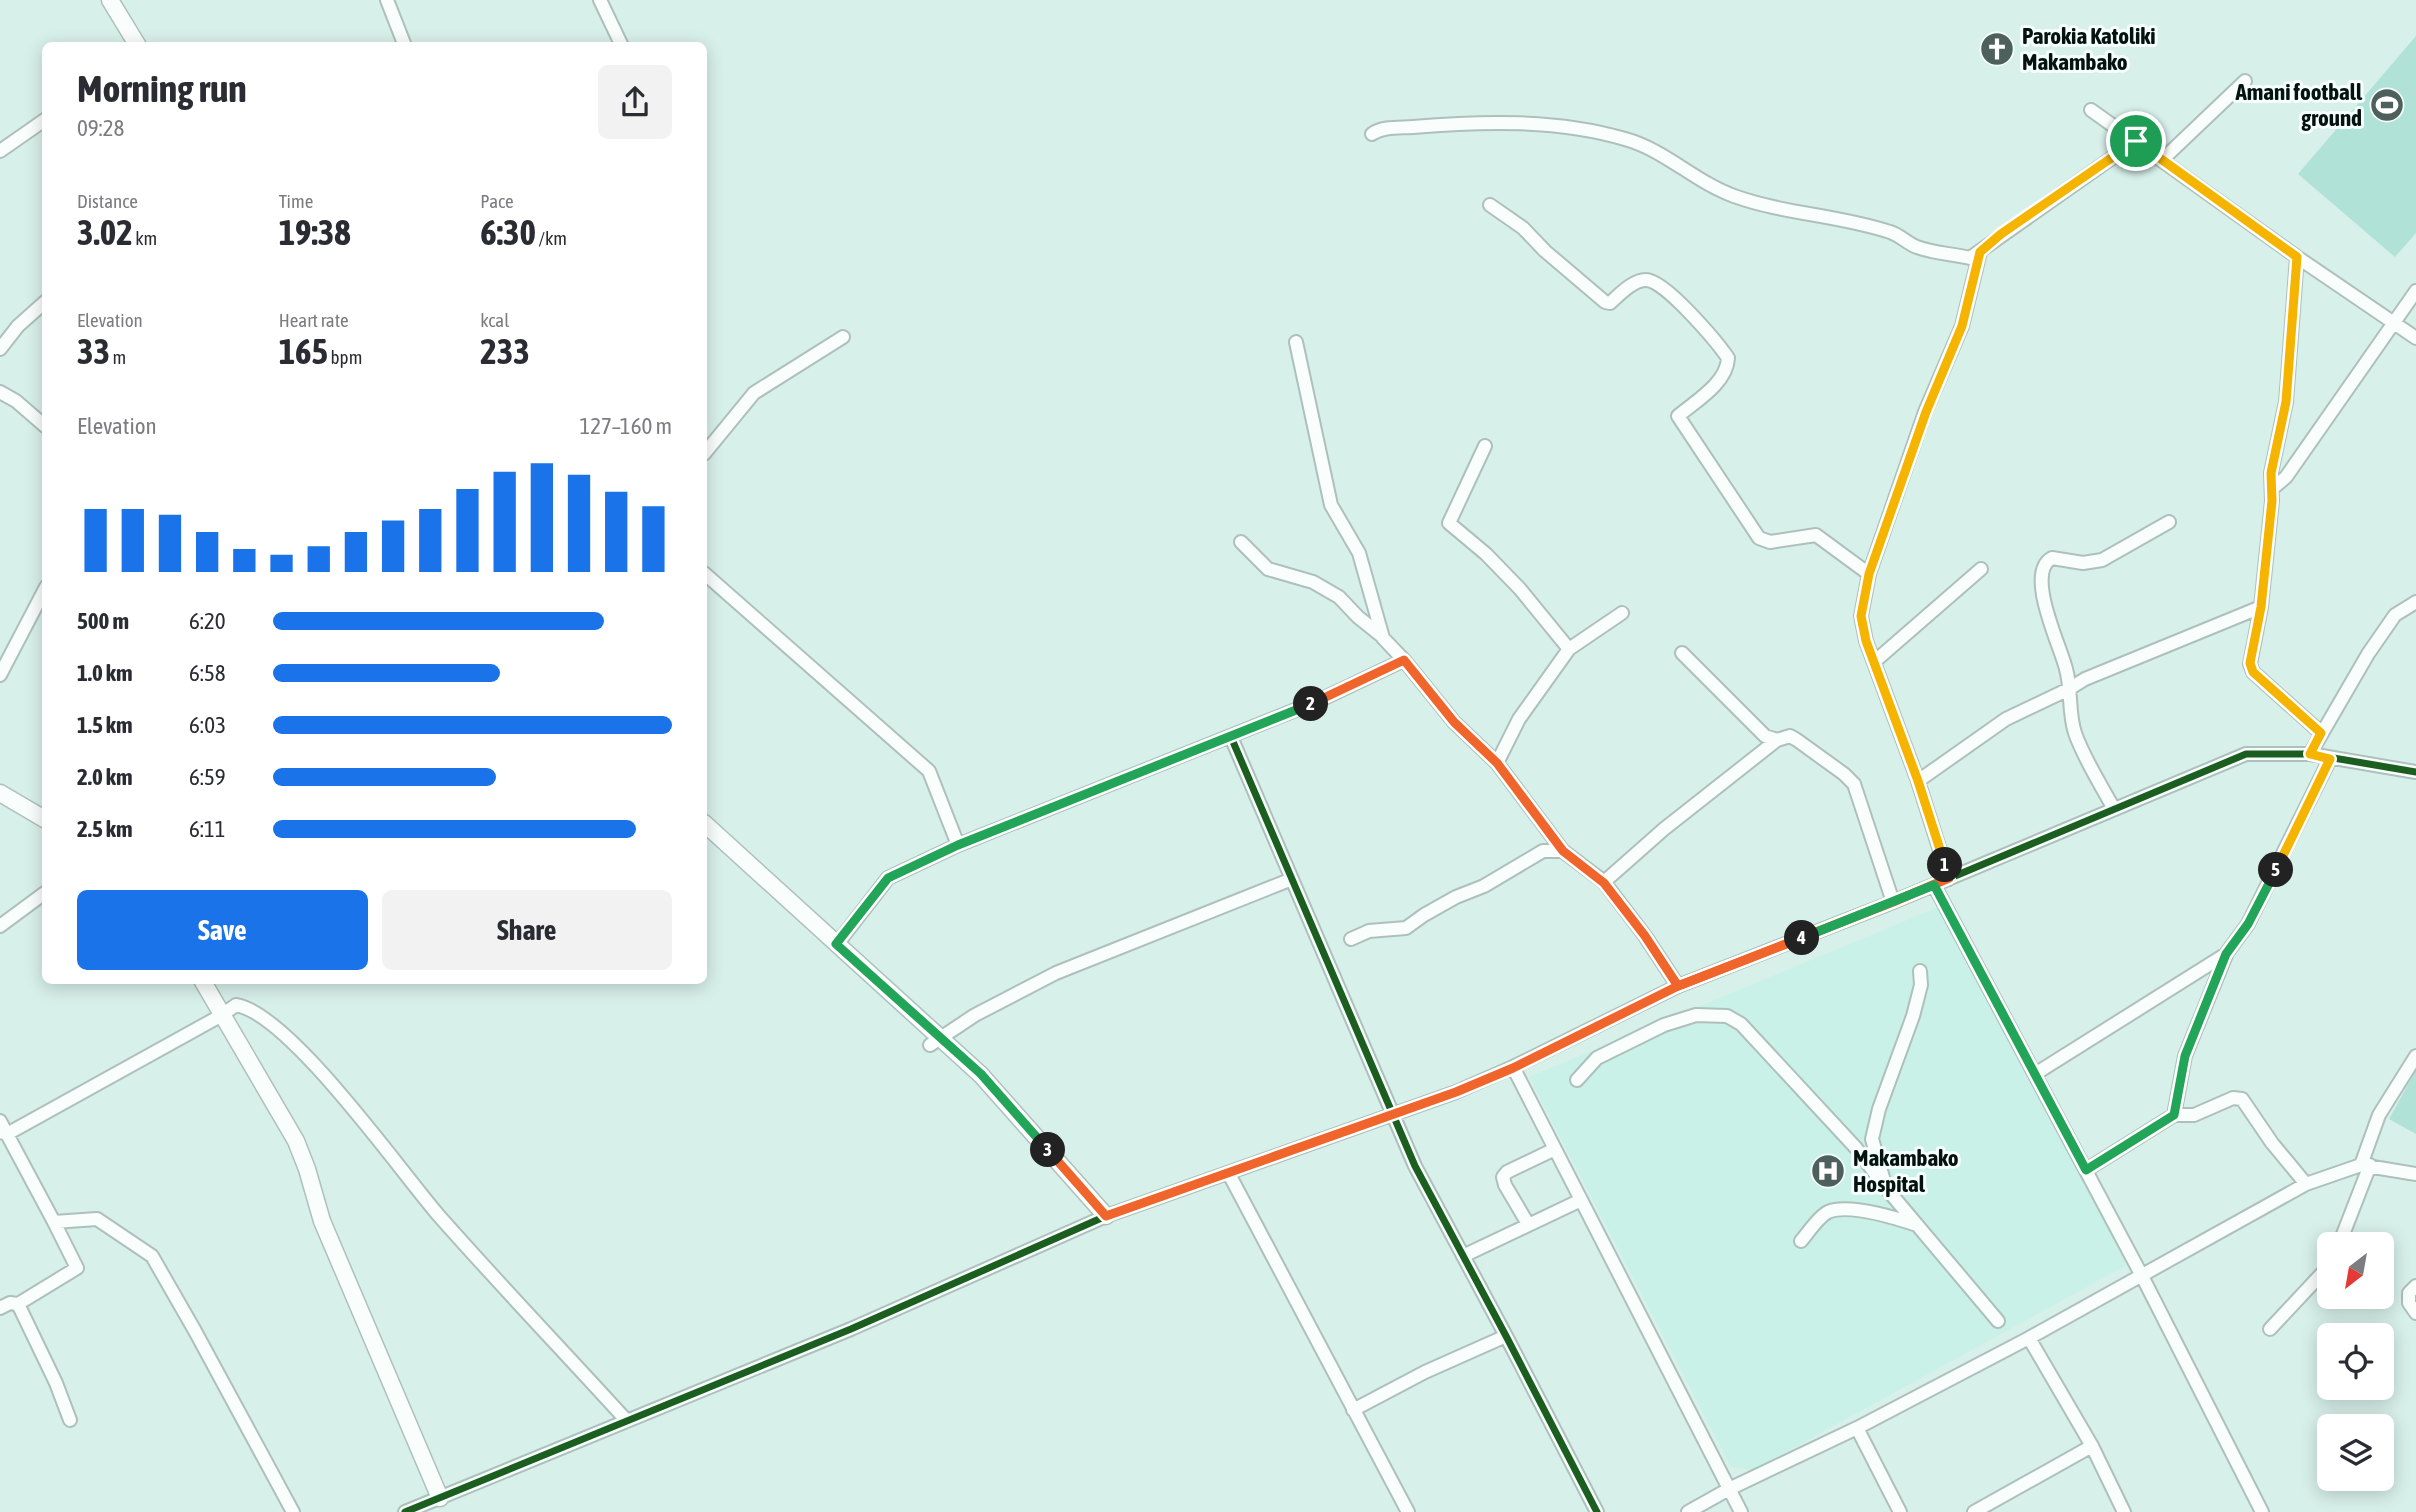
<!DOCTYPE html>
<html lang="en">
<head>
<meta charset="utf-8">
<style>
	body { margin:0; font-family:"Asap Condensed",sans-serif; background:#f2f2f3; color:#2b2b33; height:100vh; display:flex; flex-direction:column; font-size:26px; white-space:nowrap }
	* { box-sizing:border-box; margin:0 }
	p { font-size:23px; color:#7c7c81 }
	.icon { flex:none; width:38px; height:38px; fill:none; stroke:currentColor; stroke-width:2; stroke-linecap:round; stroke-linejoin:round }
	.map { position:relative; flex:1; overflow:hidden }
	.drawer { position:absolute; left:42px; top:42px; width:665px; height:942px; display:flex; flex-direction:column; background:#fff; border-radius:10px; box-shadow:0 4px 18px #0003 }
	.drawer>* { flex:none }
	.needle { width:46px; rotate:211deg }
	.tools { position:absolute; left:2317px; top:1232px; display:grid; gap:14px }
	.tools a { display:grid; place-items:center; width:77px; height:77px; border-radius:10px; background:#fff; box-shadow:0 4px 18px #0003; font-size:35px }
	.pin { position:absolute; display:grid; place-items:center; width:60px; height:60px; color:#fff; margin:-30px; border:4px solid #fff; border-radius:50%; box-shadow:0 2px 7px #0007 }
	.km { position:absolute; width:35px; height:35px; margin:-18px; border-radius:50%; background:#222; color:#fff; font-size:19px; line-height:35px; text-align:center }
	.round { display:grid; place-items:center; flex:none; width:74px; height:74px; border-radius:10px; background:#f2f2f3 }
	.head { display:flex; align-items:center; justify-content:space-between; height:119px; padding:0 35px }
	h1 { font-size:38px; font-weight:700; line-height:52px }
	.metrics { display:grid; grid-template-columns:repeat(3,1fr); gap:10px; height:119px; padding:7px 35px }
	.metrics div { display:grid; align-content:center }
	.metrics b { font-size:35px; font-weight:700 }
	.metrics small { font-size:19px; font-weight:400 }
	.metrics p { font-size:19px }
	.chart { height:196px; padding:14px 35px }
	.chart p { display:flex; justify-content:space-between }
	.chart svg { width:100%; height:126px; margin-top:7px; stroke:#1a73e8; stroke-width:6 }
	.cta { display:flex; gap:14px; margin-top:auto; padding:14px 35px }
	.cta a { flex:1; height:80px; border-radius:10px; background:#1a73e8; color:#fff; font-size:28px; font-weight:700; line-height:80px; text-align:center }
	.cta a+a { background:#f2f2f3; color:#2b2b33 }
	ul { padding:0 35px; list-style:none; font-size:23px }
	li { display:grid; grid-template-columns:112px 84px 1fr; align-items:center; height:52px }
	li i { height:18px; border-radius:9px; background:#1a73e8 }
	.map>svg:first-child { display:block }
</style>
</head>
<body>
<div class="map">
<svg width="2416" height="1512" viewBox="0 0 2416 1512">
	<rect width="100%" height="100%" fill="#d8f0ea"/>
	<!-- built -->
	<path fill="#c9f1e8" d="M 1941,906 L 2127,1265 L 1753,1470 L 1731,1467 L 1529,1077 Z"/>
	<!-- green -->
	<path fill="#b1e2d7" d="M 2416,36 L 2416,233 L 2395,257 L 2298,174 Z
		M 2416,1070 L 2416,1134 L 2389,1119 Z"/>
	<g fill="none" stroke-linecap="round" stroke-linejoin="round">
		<!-- minor casing -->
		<g stroke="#aec0bc" stroke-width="16">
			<path id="minor" d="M 387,0 L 405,46
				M 600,0 L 622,46
				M 2091,110 L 2297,257 L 2416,338
				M 1372,134 C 1383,126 1400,128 1413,127 C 1483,121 1558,119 1625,139 C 1665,150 1695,182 1734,196 C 1784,214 1839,215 1890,232 C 1900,235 1908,244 1917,247 C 1933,253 1953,254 1970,258 L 2136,141
				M 0,151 L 46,119
				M 2162,160 L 2245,81
				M 1490,205 L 1523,228 L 1545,251 L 1605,302 L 1610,303 C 1620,294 1633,280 1646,280 C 1665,280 1717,342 1728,358 C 1727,383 1696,401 1678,416 L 1759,538 L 1770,542 L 1816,535 L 1869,574
				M 2297,257 L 2286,402 L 2271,473 L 2272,501 L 2261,607 L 2250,664 L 2253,672 L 2321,733
				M 1296,342 L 1331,505 L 1359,553 L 1383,638 L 1404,660 L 1454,722 L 1497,763 L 1563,851 L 1604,882 L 1645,936 L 1678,986
				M 0,349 L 18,326 L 46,301
				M 0,392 L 16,401 L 46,427
				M 1485,446 L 1449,523 L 1486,554 L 1520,589 L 1569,649
				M 704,454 L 754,393 L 843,337
				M 2272,489 L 2286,477 L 2416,291
				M 1241,542 L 1268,569 L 1313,582 L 1339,597 L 1358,617 L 1383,637
				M 704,573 L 929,771 L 958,845
				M 1682,653 L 1765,736 L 1777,740 L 1790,736 L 1797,740 L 1844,774 L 1854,784 L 1893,902
				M 1874,662 L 1981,569
				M 0,675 L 46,587
				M 1231,737 L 1415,1166 L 1506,1336 L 1597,1512
				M 2310,754 L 2368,654 L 2395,615 L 2416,602
				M 1497,763 L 1519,719 L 1569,649 L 1622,613
				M 1918,781 L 2006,719 L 2069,689 L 2085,679 L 2261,607
				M 2114,809 C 2101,785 2084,759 2075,733 C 2068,712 2072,690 2066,669 C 2061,647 2024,573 2052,558 L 2083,563 L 2102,560 L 2169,522
				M 1949,879 L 1918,781 L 1866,641 L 1861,616 L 1869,574 L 1925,412 L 1962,326 L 1980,252
				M 1604,882 L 1664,829 L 1777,740
				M 1934,885 L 2142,1276 L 2262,1512
				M 0,926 L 46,892
				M 1351,939 L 1369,931 L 1406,928 L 1424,915 L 1456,897 L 1484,886 L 1543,851 L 1563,851
				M 837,944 L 888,878 L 958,845 L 1318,701 L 1404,660
				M 930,1045 L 975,1015 L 1056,973 L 1292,879
				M 1513,1067 L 1741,1512
				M 2035,1074 L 2226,954 L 2248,924 L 2330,759
				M 1577,1080 L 1597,1058 L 1664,1025 L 1696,1015 L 1727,1016 L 1741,1024 L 1856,1148 L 1886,1188 L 1998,1321
				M 2174,1115 L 2194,1115 L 2233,1098 L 2242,1099 L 2272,1143 L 2306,1184
				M 0,1121 L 54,1222 L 97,1219 L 152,1256 L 195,1331 L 293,1512
				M 0,1132 L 7,1134 L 222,1015 L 236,1005 C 290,1014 400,1171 440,1217 C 501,1286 565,1353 627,1421
				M 2361,1165 L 2379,1115 L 2416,1056
				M 2086,1170 L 2174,1115 L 2185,1056 L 2226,955
				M 1229,1174 L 1408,1512
				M 1884,1181 L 1872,1139 L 1879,1109 L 1913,1016 L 1921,985 L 1920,971
				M 1528,1224 L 1505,1185 L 1503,1177 L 1507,1172 L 1555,1149
				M 1801,1241 C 1808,1233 1818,1217 1828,1212 C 1849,1203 1896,1218 1917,1225
				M 2342,1244 L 2342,1237 L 2370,1165
				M 1463,1256 L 1581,1200
				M 2416,1286 L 2409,1293 L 2409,1303 L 2416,1313
				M 18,1304 L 77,1268 L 54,1222
				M 0,1308 L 10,1303 L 18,1304 L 56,1383 L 70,1420
				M 2270,1329 L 2329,1266
				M 2029,1338 L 2092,1446 L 2124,1512
				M 1353,1410 L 1425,1372 L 1506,1336
				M 1857,1428 L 1900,1512
				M 405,1512 L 851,1329 L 1106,1216 L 1456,1092 L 1513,1067 L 1678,986 L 1893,902 L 2246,754 L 2310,754 L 2416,772
				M 1688,1512 L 1729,1489 L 1857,1428 L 2029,1338 L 2306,1184 L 2361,1165 L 2416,1174
				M 1974,1512 L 2092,1446"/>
		</g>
		<!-- tertiary casing -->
		<g stroke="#aec0bc" stroke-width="19">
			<path id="tertiary" d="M 110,0 L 138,46
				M 0,793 L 46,820
				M 704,823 L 981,1075 L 1106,1216
				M 202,980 L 296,1141 L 307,1169 L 322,1221 L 440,1498"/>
		</g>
		<!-- minor -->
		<use href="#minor" stroke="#f9fdfc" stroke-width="12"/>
		<!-- tertiary -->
		<use href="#tertiary" stroke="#f9fdfc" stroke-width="16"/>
		<!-- cycleway casing -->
		<g stroke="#f6fffd" stroke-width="11">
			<path id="cycleway" d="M 1231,737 L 1415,1166 L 1506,1336 L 1597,1512
				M 405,1512 L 851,1329 L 1106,1216 L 1456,1092 L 1513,1067 L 1678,986 L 1893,902 L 2246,754 L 2310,754 L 2416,772"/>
		</g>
		<!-- cycleway -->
		<use href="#cycleway" stroke="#1b5e20" stroke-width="7"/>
	</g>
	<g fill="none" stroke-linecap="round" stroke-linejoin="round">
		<!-- split-1 casing -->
		<g stroke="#fff" stroke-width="14">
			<path id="split-1" d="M 1945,865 L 1918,781 L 1866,641 L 1861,616 L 1869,574 L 1926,412 L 1962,326 L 1980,252 L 2001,234 L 2136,141"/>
		</g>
		<!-- split-2 casing -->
		<g stroke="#fff" stroke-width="14">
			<path id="split-2" d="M 1311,704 L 1404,660 L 1454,722 L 1497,763 L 1563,851 L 1604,883 L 1645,936 L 1678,986 L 1893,902 L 1949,878 L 1945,865"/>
		</g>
		<!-- split-3 casing -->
		<g stroke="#fff" stroke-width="14">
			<path id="split-3" d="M 1048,1150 L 981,1074 L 836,944 L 888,878 L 958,845 L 1311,704"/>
		</g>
		<!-- split-4 casing -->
		<g stroke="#fff" stroke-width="14">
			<path id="split-4" d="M 1048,1150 L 1106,1216 L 1456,1092 L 1513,1068 L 1678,986 L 1802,938"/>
		</g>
		<!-- split-5 casing -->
		<g stroke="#fff" stroke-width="14">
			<path id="split-5" d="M 1802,938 L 1934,885 L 2086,1170 L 2174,1115 L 2185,1056 L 2226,954 L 2248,924 L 2276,870"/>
		</g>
		<!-- split-6 casing -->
		<g stroke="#fff" stroke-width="14">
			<path id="split-6" d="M 2136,141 L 2297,257 L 2286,402 L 2271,473 L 2272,501 L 2261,607 L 2250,663 L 2253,672 L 2321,733 L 2310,754 L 2330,759 L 2276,870"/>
		</g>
		<!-- split-1 -->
		<use href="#split-1" stroke="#f5b400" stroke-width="9"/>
		<!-- split-2 -->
		<use href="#split-2" stroke="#f0652b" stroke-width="9"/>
		<!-- split-3 -->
		<use href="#split-3" stroke="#22a559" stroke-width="9"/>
		<!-- split-4 -->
		<use href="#split-4" stroke="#f0652b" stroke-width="9"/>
		<!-- split-5 -->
		<use href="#split-5" stroke="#22a559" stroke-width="9"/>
		<!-- split-6 -->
		<use href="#split-6" stroke="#f5b400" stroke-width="9"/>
	</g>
	<!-- icons -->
	<defs>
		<g id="church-disc" transform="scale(1.75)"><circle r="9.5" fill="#4e605c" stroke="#f6fffd"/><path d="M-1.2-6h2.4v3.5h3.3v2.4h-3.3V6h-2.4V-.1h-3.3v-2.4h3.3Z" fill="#fff"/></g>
		<g id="stadium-disc" transform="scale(1.75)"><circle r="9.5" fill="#4e605c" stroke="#f6fffd"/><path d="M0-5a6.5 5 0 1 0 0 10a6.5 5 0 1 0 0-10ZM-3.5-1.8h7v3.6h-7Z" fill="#fff"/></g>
		<g id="hospital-disc" transform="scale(1.75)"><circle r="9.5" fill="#4e605c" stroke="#f6fffd"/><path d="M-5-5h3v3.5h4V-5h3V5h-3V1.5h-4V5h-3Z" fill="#fff"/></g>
	</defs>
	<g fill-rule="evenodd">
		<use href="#church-disc" x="1997" y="49"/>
		<use href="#stadium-disc" x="2387" y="105"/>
		<use href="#hospital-disc" x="1828" y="1171"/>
	</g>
	<g text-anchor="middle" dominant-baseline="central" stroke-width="6" stroke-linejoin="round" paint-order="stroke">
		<!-- poi labels -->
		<g font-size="23" font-weight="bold" fill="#041310" stroke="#f6fffd" text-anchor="start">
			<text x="2022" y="36">Parokia Katoliki<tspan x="2022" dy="26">Makambako</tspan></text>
			<text x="2362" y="92" text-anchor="end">Amani football<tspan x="2362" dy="26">ground</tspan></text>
			<text x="1853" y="1158">Makambako<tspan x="1853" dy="26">Hospital</tspan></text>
		</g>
	</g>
</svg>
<div class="tools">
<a><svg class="needle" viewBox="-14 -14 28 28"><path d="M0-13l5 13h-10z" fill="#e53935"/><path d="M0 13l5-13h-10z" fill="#7c7c81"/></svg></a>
<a><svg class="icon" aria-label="locate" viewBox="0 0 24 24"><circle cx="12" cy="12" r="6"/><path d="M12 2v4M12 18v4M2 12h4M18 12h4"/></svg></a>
<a><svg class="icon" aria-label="layers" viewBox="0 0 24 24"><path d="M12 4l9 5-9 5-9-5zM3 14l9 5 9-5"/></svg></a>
</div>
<div class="pin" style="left:2136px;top:141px;background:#1e9e55"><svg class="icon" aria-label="arrive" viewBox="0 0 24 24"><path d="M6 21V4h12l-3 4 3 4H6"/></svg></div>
<b class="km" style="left:1945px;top:865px">1</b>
<b class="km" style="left:1311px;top:704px">2</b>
<b class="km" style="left:1048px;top:1150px">3</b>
<b class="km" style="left:1802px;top:938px">4</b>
<b class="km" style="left:2276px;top:870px">5</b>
<section class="drawer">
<div class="head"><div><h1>Morning run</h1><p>09:28</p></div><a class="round"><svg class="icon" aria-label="share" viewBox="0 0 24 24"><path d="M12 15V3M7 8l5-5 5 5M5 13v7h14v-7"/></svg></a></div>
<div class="metrics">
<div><p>Distance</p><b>3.02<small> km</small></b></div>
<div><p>Time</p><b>19:38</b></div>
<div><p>Pace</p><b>6:30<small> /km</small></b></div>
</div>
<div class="metrics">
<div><p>Elevation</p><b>33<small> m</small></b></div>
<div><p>Heart rate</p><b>165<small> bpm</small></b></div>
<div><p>kcal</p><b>233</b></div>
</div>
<div class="chart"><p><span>Elevation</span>127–160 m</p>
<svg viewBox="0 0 160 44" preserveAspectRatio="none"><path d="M5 44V22M15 44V22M25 44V24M35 44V30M45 44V36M55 44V38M65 44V35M75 44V30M85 44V26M95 44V22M105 44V15M115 44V9M125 44V6M135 44V10M145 44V16M155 44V21"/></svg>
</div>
<ul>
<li><b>500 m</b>6:20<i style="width:83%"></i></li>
<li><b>1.0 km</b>6:58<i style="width:57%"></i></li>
<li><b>1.5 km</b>6:03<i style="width:100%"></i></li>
<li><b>2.0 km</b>6:59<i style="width:56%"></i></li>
<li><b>2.5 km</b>6:11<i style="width:91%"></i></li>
</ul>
<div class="cta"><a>Save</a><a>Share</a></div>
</section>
</div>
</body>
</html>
